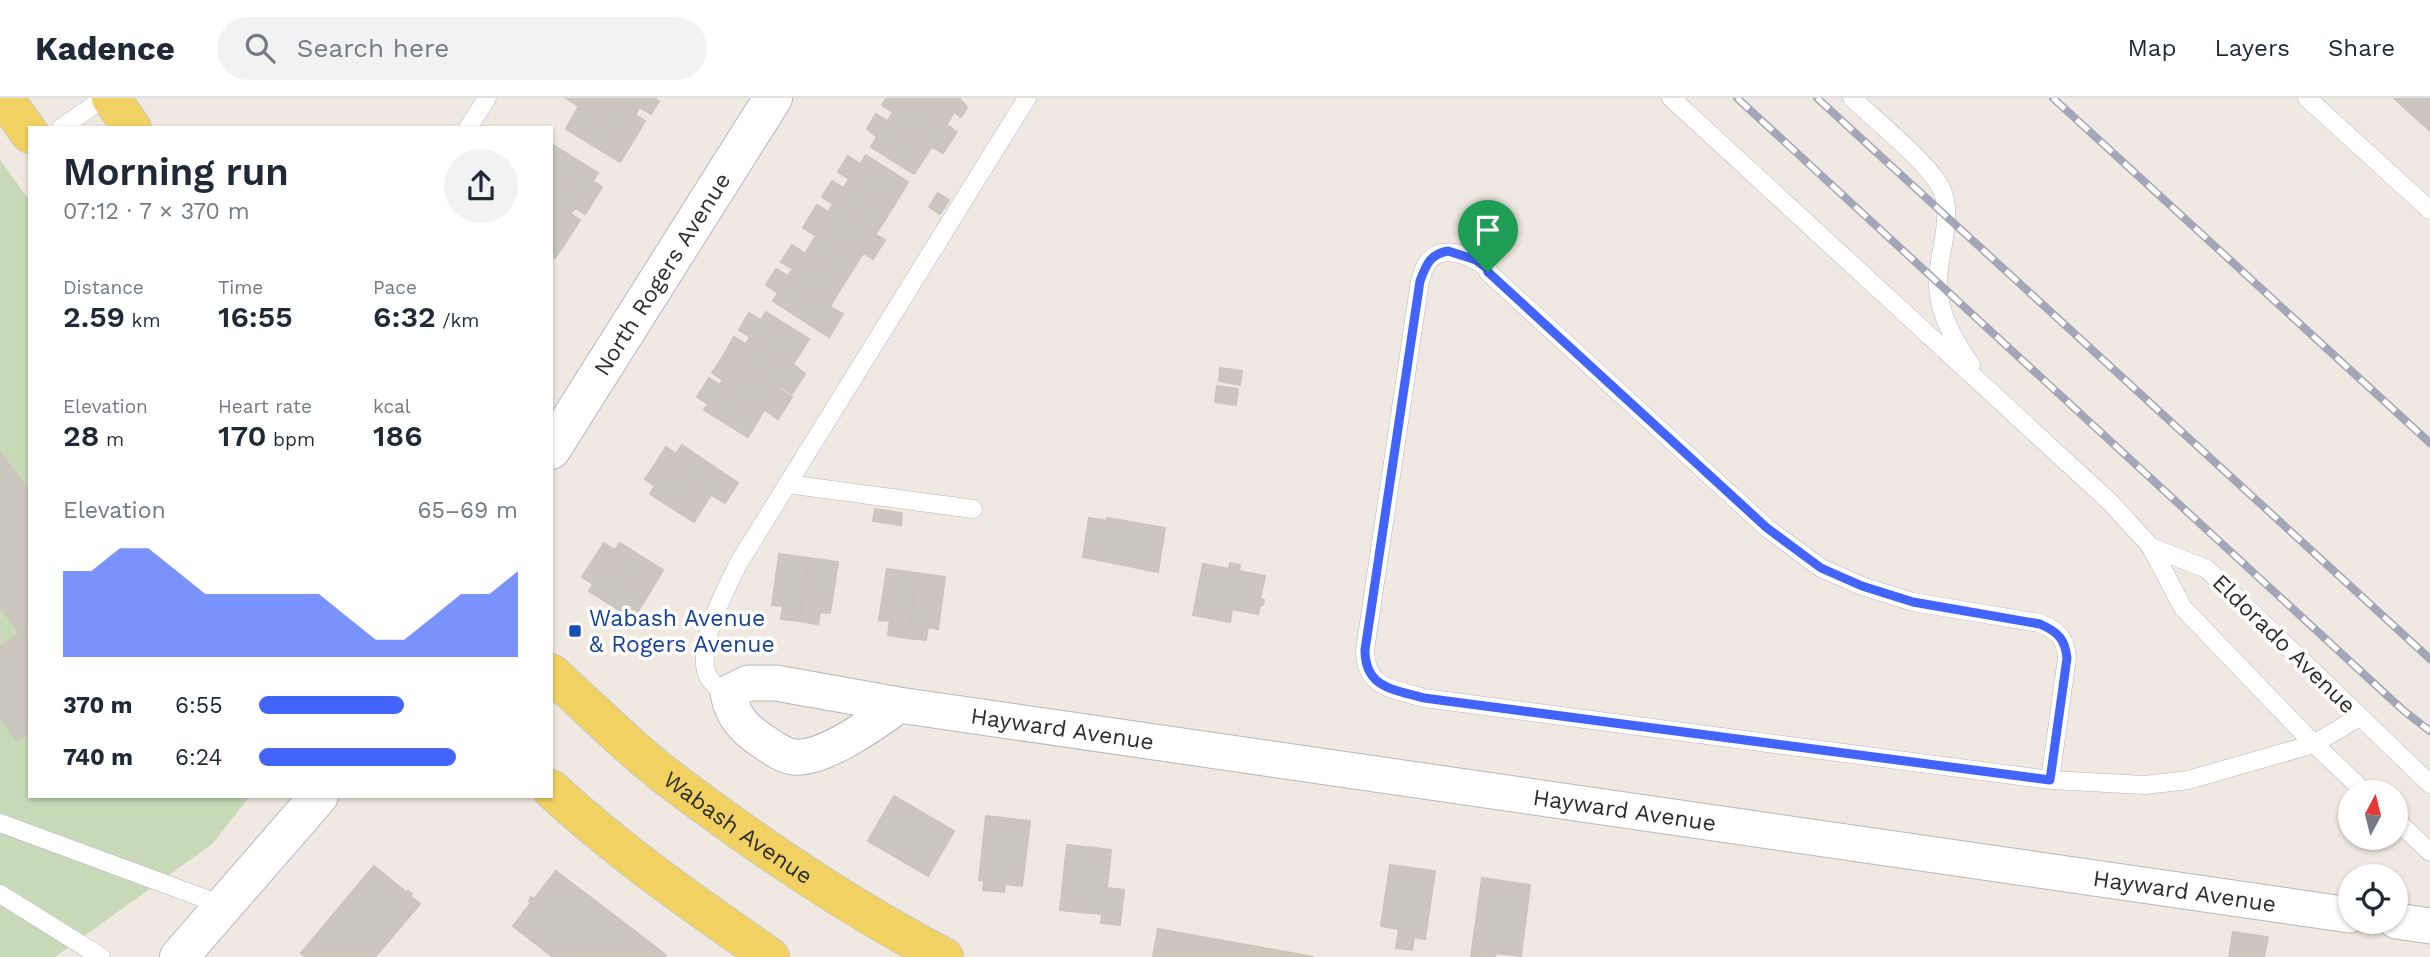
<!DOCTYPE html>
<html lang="en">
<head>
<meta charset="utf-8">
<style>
	body { margin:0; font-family:"Work Sans",sans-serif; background:#f2f2f3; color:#1f2937; height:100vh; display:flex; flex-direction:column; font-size:26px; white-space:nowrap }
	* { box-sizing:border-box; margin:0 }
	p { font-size:23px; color:#747a83 }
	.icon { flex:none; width:38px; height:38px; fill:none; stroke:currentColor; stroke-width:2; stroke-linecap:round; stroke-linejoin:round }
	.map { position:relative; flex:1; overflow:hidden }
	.panel { position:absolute; left:28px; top:28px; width:525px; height:672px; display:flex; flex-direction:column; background:#fff; border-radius:0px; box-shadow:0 2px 5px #0004 }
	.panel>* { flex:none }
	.needle { width:46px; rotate:7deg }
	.tools { position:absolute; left:2338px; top:682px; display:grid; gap:14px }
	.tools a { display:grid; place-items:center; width:70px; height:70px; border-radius:50%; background:#fff; box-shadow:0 2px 5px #0004; font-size:35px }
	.pin { position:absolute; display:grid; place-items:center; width:60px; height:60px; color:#fff; margin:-72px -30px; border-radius:50% 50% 50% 0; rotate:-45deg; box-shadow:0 0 7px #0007 }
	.pin .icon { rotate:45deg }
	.round { display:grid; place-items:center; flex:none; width:74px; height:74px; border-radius:37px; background:#f2f2f3 }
	.overview { display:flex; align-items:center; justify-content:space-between; height:119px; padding:0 35px }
	h1 { font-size:38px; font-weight:600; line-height:52px }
	.metrics { display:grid; grid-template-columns:repeat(3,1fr); gap:10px; height:119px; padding:7px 35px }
	.metrics div { display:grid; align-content:center }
	.metrics b { font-size:30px; font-weight:600 }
	.metrics small { font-size:19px; font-weight:400 }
	.metrics p { font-size:19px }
	.chart { height:196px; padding:14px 35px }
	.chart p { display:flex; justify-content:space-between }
	.chart svg { width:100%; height:126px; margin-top:7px; fill:#4264fb; opacity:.7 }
	ul { padding:0 35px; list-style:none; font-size:23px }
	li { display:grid; grid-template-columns:112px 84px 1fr; align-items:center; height:52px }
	li i { height:18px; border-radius:9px; background:#4264fb }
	header { display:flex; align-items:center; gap:42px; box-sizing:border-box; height:98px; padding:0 35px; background:#fff; border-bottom:2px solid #e0e1e3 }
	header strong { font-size:33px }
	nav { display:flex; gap:38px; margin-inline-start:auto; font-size:24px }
	.search { width:490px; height:63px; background:#f2f2f3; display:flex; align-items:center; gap:18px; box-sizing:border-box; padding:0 24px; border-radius:38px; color:#747a83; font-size:26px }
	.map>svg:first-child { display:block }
</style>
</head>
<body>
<header>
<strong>Kadence</strong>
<div class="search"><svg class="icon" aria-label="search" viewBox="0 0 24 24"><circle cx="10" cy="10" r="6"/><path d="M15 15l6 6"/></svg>Search here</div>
<nav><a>Map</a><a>Layers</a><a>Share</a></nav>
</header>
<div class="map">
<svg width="2430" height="859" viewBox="0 0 2430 859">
	<rect width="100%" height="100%" fill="#efe9e1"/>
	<!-- cemetery -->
	<path fill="#c8d9b8" d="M 0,62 L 30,103 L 30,698 L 250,698 L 212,746 L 55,859 L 0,859 Z"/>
	<!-- building -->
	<path fill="#cbc7bf" stroke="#cbc5ba" stroke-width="2" d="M 566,0 L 609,0 L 645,23 L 633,43 Z
		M 609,0 L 654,0 L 659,3 L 651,16 L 639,9 L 636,16 Z
		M 887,0 L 906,0 L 957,34 L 943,55 L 932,49 L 931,50 L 888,23 L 893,14 L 882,7 Z
		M 906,0 L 959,0 L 967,9 L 961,19 L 954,14 L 947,26 Z
		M 2394,0 L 2423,0 L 2409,14 Z
		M 2423,0 L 2430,0 L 2430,33 L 2409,14 Z
		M 579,8 L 633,43 L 620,64 L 566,31 Z
		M 876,16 L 931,50 L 914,76 L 871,49 L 877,39 L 867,31 Z
		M 553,47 L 598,75 L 593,83 L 602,89 L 594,102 L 551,75 L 551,51 Z
		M 866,57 L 908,84 L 893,109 L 838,74 L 848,58 L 860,66 Z
		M 551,75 L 594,102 L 585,116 L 575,110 L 571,115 L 551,103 Z
		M 849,81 L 893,109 L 877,134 L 822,99 L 832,83 L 844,90 Z
		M 938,95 L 949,102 L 940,116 L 929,109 Z
		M 551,103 L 580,122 L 568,141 L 551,131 Z
		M 833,106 L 877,134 L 875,136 L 885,142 L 873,161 L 864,155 L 862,157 L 807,123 L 817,107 L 828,114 Z
		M 807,123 L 862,157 L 846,182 L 805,156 L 816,138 L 803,130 Z
		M 551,131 L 568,141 L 555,160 L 551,157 Z
		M 792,147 L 846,182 L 832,205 L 788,178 L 793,171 L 781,164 Z
		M 776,171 L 832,205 L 830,209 L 843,216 L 829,239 L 773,203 L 778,195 L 766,187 Z
		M 766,214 L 809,241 L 793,266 L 739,232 L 749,215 L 761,222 Z
		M 734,239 L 746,246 L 750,239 L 793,266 L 805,276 L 792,296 L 780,288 L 778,291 L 724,257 Z
		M 724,257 L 792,299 L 778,321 L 765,312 L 763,314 L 720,287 L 723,282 L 712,275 Z
		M 1220,270 L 1242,273 L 1240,287 L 1219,283 Z
		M 709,280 L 763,314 L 748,339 L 704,312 L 708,306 L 697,299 Z
		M 1217,288 L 1238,291 L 1236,307 L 1215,304 Z
		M 682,347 L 738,385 L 725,405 L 711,397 L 710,398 L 656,365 L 666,349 L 676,356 Z
		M 0,355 L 30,394 L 30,633 L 17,642 L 0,620 L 0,549 L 20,535 L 0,509 Z
		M 656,365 L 710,398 L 694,424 L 650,396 L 655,388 L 645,381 Z
		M 875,411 L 902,415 L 901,427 L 873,423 Z
		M 1089,420 L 1107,423 L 1107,420 L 1165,430 L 1158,474 L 1083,459 Z
		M 604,445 L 615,452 L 620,445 L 663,472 L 648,497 L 593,462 Z
		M 779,456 L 809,460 L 799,523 L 781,521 L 783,508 L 772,507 Z
		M 809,460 L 838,464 L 830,515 L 820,514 L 818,526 L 799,523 Z
		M 593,462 L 648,497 L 633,521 L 589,493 L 593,486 L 582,479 Z
		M 1230,465 L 1240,467 L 1239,473 L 1265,478 L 1260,501 L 1264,502 L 1263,507 L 1260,507 L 1258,516 L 1232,511 L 1230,524 L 1193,517 L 1203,466 L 1229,471 Z
		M 887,471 L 917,475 L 907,540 L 888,537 L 890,523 L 879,522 Z
		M 917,475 L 945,479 L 938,531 L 928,529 L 926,542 L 907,540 Z
		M 894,698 L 954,733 L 928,778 L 868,743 Z
		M 986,718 L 1030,723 L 1022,788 L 1005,786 L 1004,794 L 983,792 L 984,783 L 979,782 Z
		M 1067,747 L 1111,752 L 1107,790 L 1124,792 L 1120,827 L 1101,825 L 1102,816 L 1060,812 Z
		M 1390,767 L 1435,773 L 1425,841 L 1414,839 L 1412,852 L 1396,850 L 1399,831 L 1381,828 Z
		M 374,768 L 407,795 L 408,793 L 412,796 L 410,798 L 420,806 L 375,859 L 306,859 L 301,855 Z
		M 556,773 L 666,857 L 664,859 L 553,859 L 513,828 L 531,805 L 529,803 L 531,799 L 534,801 Z
		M 1482,780 L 1530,787 L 1521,858 L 1496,855 L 1495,859 L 1471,859 Z
		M 1158,831 L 1314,859 L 1153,859 Z
		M 2233,834 L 2268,839 L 2264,859 L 2229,859 Z"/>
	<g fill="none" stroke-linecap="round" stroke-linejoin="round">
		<!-- service casing -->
		<g stroke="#b4b7c1" stroke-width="19">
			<path id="service" d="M 1671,0 L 2110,404 L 2151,449 L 2183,510 L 2314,646 L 2366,695
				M 1852,0 C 1874,21 1932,68 1942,92 C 1954,122 1937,157 1938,188 C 1939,217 1955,244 1971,267
				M 2307,0 L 2430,112
				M 61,30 L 104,0
				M 468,30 L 487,0
				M 787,386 L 973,411
				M 2151,449 L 2207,471 L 2430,686
				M 728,595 C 723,593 717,590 714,586 C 687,561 726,492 738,466 L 1027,0
				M 2050,682 L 2067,560 C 2065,539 2059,534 2040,525 L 1913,504 L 1862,488 L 1821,470 L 1767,430 L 1488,174 L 1487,170 C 1471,158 1439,143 1426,167 C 1423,171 1422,178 1420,183 L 1365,552 C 1365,590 1393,591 1424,600 L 2050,682 L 2145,687 L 2188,682 L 2314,646 L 2359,619
				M 2396,722 L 2430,754
				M 0,725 L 225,808
				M 0,796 L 101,859"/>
		</g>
		<!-- minor casing -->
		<g stroke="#b4b7c1" stroke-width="37">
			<g id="minor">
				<path id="s1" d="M 899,607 C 876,624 823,662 794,659 C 783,658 770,648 761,642 C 743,630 732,617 728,595 L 748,585 L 776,585 L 899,607 L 2350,817"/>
				<path d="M 2396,823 L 2430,828"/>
			</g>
		</g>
		<!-- tertiary casing -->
		<g stroke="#b4b7c1" stroke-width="40">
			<g id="tertiary">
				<path id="s2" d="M 551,352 L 773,0"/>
				<path d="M 179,859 L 319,698"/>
			</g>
		</g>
		<!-- primary casing -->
		<g stroke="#c9c9c9" stroke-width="40">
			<g id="primary">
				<path d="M 4,0 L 30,36"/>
				<path d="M 111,0 L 132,30"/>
				<path id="s3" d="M 551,575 C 592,612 631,652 675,685 C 760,749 850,810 944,859"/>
				<path d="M 551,691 C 619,754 694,806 770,859"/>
			</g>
		</g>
		<!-- service -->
		<use href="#service" stroke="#fff" stroke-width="18"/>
		<!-- minor -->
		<use href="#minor" stroke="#fff" stroke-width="35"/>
		<!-- tertiary -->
		<use href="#tertiary" stroke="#fff" stroke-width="38"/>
		<!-- primary -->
		<use href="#primary" stroke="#f2d163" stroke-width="38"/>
		<!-- rail casing -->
		<g stroke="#a3a6b8" stroke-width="8">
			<path id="rail" d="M 1737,0 L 2404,613 L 2430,633
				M 1817,0 L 2430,561
				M 2053,0 L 2430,345"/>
		</g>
		<!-- rail -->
		<use href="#rail" stroke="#fff" stroke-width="5" stroke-dasharray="16" stroke-linecap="butt"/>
	</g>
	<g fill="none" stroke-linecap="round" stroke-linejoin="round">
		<!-- route casing -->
		<g stroke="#fff" stroke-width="14">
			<path id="route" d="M 1448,153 L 1476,162 L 1487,170 L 1488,174 L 1767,430 L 1821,470 L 1862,488 L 1913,504 L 2040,526 C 2058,534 2065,541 2067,560 L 2050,682 L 1424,600 C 1393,591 1365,590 1365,552 L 1420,183 C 1426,167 1430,156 1448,153 Z"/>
		</g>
		<!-- route -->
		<use href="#route" stroke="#4264fb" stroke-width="9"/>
	</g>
	<!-- markers -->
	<rect fill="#1a4fb4" stroke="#fff" stroke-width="2.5" x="568" y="526" width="14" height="14" rx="3.5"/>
	<g text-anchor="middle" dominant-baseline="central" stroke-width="7" stroke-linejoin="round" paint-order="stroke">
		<!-- street labels -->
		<g font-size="23" fill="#2e2e2e" stroke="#fff">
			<text stroke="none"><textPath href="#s2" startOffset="208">North Rogers Avenue</textPath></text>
			<text transform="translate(2284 546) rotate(44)">Eldorado Avenue</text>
			<text stroke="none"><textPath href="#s1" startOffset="556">Hayward Avenue</textPath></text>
			<text stroke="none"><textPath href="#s1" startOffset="1124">Hayward Avenue</textPath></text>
			<text stroke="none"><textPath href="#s3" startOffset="243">Wabash Avenue</textPath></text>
			<text stroke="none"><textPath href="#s1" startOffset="1690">Hayward Avenue</textPath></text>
		</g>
		<!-- transit labels -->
		<g font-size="23" fill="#164399" stroke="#fff" text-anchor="start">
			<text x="589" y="520">Wabash Avenue<tspan x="589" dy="26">&amp; Rogers Avenue</tspan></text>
		</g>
	</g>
</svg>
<div class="tools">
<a><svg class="needle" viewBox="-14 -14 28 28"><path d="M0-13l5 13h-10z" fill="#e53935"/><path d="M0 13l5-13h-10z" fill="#747a83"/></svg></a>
<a><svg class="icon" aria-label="locate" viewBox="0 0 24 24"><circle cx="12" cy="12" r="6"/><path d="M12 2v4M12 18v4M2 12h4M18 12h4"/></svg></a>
</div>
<div class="pin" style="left:1488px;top:174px;background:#1e9e55"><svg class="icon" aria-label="arrive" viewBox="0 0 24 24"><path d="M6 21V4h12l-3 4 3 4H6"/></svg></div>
<section class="panel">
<div class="overview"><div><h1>Morning run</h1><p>07:12 · 7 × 370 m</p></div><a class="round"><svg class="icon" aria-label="share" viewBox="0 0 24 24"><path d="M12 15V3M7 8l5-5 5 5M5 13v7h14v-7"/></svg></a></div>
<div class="metrics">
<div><p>Distance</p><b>2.59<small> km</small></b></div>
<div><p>Time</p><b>16:55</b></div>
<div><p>Pace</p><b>6:32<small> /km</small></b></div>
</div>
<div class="metrics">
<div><p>Elevation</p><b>28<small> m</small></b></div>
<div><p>Heart rate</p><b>170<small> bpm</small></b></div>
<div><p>kcal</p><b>186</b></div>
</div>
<div class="chart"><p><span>Elevation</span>65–69 m</p>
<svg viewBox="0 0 160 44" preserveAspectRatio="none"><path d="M0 44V14L10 14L20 6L30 6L40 14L50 22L60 22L70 22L80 22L90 22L100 30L110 38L120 38L130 30L140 22L150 22L160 14V44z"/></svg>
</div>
<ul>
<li><b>370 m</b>6:55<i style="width:56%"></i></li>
<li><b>740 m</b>6:24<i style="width:76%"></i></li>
</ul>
</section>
</div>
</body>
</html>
